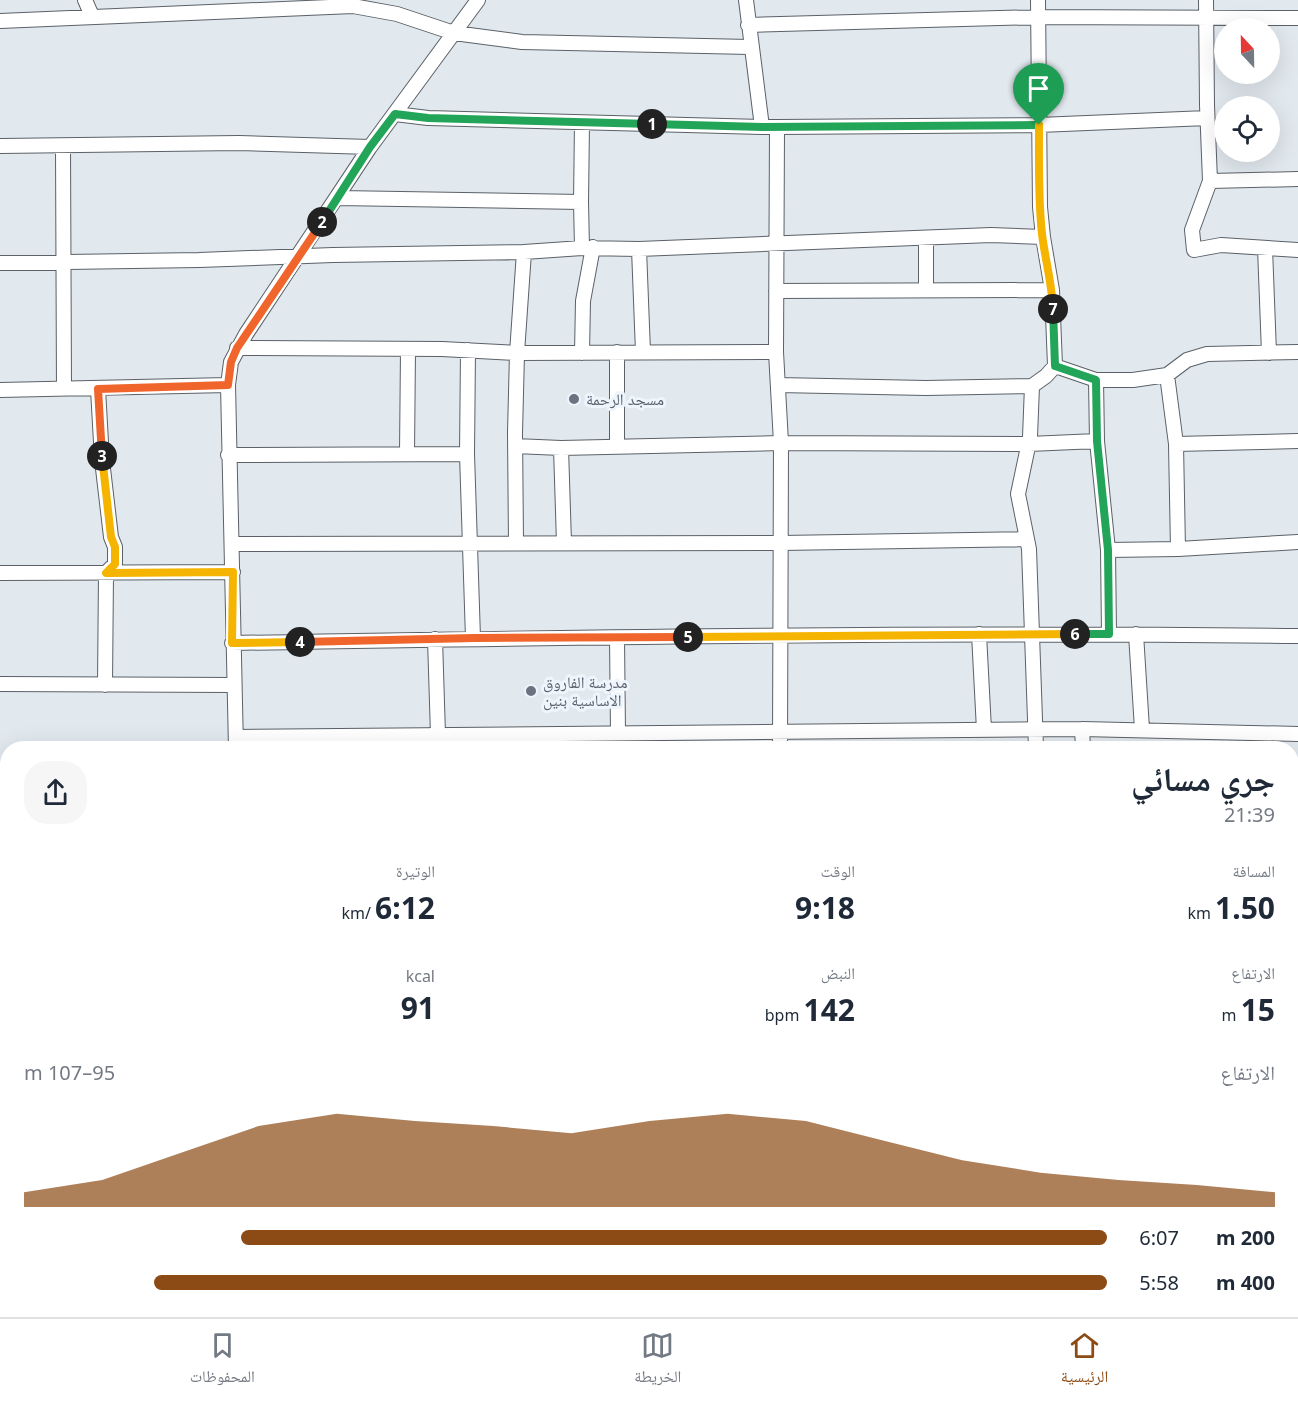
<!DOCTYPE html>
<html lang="ar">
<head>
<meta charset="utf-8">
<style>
	body { margin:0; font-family:"Noto Sans","Noto Naskh Arabic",sans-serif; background:#f6f6f7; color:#1f2937; direction:rtl; height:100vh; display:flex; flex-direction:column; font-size:22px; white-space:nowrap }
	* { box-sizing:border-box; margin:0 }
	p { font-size:20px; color:#747a83 }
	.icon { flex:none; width:33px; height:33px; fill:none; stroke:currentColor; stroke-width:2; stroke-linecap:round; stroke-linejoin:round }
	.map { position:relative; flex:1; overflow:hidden; direction:ltr }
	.sheet { position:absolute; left:0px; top:741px; width:1299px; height:576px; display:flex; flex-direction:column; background:#fff; border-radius:24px 24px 0 0; box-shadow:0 6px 24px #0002; direction:rtl }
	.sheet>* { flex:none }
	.needle { width:39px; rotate:338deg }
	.controls { position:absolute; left:1214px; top:18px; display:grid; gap:12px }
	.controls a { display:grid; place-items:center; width:66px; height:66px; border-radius:50%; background:#fff; box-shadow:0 6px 24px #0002; font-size:30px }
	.pin { position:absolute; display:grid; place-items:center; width:51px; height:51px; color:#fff; margin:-62px -26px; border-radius:50% 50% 50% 0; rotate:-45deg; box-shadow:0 0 6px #0007 }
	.pin .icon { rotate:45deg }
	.km { position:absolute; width:30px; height:30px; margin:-15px; border-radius:50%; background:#222; color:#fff; font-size:16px; line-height:30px; text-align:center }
	.round { display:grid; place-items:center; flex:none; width:63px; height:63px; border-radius:24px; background:#f6f6f7 }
	.summary { display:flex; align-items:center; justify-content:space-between; height:102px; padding:0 24px }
	h1 { font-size:33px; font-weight:700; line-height:45px }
	.stats { display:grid; grid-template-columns:repeat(3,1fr); gap:9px; height:102px; padding:6px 24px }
	.stats div { display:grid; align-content:center }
	.stats b { font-size:30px; font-weight:700 }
	.stats small { font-size:16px; font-weight:400 }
	.stats p { font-size:16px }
	.chart { height:168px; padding:12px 24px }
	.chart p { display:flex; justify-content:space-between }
	.chart svg { width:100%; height:108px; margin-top:6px; fill:#8c4b15; opacity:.7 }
	ul { padding:0 24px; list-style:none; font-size:20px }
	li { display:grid; grid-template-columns:96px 72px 1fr; align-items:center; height:45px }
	li i { height:15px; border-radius:8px; background:#8c4b15 }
	.menu { display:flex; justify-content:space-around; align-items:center; height:84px; border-top:2px solid #e0e1e3; background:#fff; font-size:16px; color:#747a83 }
	.menu a { display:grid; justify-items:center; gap:3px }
	.menu .on { color:#8c4b15 }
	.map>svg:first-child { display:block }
</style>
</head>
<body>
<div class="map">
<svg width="1298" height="1317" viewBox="0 0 1298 1317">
	<rect width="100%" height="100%" fill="#e1e8ee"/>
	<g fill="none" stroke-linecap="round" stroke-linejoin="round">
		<!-- minor casing -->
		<g stroke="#5b6167" stroke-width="16">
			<path id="minor" d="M 85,0 L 92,16
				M 746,0 L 762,127 L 777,127 L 776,352 L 781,443 L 780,748
				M 1038,0 L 1040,207 L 1043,237 L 1052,290 L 1055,366 L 1096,380 L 1133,380 L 1167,375 L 1176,444 L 1178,549
				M 1206,0 L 1207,105 L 1210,181 L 1192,230 L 1194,250 L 1221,245 L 1298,250
				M 0,21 L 353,6 L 397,14 L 454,33 L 522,42 L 750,47
				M 748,25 L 1039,17 L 1298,18
				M 395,114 L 428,118 L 762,127
				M 777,127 L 1039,125 L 1207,118
				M 0,146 L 239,143 L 370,147
				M 63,147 L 64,389
				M 1210,181 L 1298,179
				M 338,198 L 581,202 L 582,248 L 639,249 L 991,235 L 1043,237
				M 581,202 L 582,123
				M 1265,248 L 1269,353
				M 639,249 L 643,352
				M 0,263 L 199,260 L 333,255 L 524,252
				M 926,290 L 926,239
				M 776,291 L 1052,290
				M 237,348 L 442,349 L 517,353 L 776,352
				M 468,350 L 467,454 L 473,638
				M 582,353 L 583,301 L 593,247
				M 1167,375 L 1187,360 L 1207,354 L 1298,352
				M 1096,380 L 1097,441 L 1108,550 L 1109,634
				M 778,385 L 926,388 L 1032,386 L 1030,437 L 1018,494 L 1029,549 L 1036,748
				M 1032,386 L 1046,376 L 1055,366
				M 98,389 L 102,460 L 111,537 L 115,547 L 115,564 L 106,573 L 105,685
				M 0,390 L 228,385
				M 1176,444 L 1298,441
				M 515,446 L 561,448 L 781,443 L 1029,444 L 1097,441
				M 617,447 L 617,352
				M 561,448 L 564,543
				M 407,453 L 408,350
				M 228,455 L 467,454
				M 516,543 L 515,433 L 517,353 L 524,252 L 582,248
				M 232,544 L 781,543 L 1027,539
				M 1108,550 L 1178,549 L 1298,542
				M 0,573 L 233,572
				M 979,634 L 984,730
				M 1136,634 L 1142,729
				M 617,638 L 618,733
				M 435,639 L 438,735
				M 232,643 C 587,637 943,632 1298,636
				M 0,684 L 233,685
				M 1082,729 L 1083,748
				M 236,737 L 1082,729 L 1298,734
				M 236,748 L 228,385 L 231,362 L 246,334 L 370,147 L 478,0
				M 0,804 L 8,804
				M 1292,836 L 1298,836
				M 1292,933 L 1298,933
				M 0,939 L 8,939
				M 0,1019 L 8,1019
				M 1292,1042 L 1298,1042
				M 0,1132 L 8,1132
				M 1292,1141 L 1298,1141
				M 1292,1236 L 1298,1236
				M 0,1247 L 8,1247
				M 342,1310 L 343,1317
				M 654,1310 L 654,1317
				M 930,1310 L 930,1317
				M 978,1310 L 978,1317
				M 1041,1310 L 1041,1317
				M 1269,1310 L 1269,1317
				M 235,1317 L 235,1310"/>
		</g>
		<!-- minor -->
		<use href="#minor" stroke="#fff" stroke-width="14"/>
	</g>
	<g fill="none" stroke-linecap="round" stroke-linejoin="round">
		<!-- split-1 casing -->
		<g stroke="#fff" stroke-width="12">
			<path id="split-1" d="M 652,124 L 762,127 L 1039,125"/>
		</g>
		<!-- split-2 casing -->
		<g stroke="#fff" stroke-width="12">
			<path id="split-2" d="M 322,222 L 370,147 L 395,114 L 428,118 L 652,124"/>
		</g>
		<!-- split-3 casing -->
		<g stroke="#fff" stroke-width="12">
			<path id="split-3" d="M 102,456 L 98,389 L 228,385 L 231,362 L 237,348 L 322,222"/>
		</g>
		<!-- split-4 casing -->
		<g stroke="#fff" stroke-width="12">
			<path id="split-4" d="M 102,456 L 111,537 L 115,547 L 115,564 L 106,573 L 233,572 L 232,643 L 300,642"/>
		</g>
		<!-- split-5 casing -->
		<g stroke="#fff" stroke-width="12">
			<path id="split-5" d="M 300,642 L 474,638 L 688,637"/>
		</g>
		<!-- split-6 casing -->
		<g stroke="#fff" stroke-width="12">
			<path id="split-6" d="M 688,637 L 1075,634"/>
		</g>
		<!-- split-7 casing -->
		<g stroke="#fff" stroke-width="12">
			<path id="split-7" d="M 1053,309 L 1055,366 L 1096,380 L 1097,441 L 1108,550 L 1109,634 L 1075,634"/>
		</g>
		<!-- split-8 casing -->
		<g stroke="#fff" stroke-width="12">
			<path id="split-8" d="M 1039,125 C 1039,162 1038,198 1042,234 C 1045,259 1052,283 1053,309"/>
		</g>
		<!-- split-1 -->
		<use href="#split-1" stroke="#22a559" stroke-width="8"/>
		<!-- split-2 -->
		<use href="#split-2" stroke="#22a559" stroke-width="8"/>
		<!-- split-3 -->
		<use href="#split-3" stroke="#f0652b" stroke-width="8"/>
		<!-- split-4 -->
		<use href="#split-4" stroke="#f5b400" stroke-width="8"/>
		<!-- split-5 -->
		<use href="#split-5" stroke="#f0652b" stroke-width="8"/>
		<!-- split-6 -->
		<use href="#split-6" stroke="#f5b400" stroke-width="8"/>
		<!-- split-7 -->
		<use href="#split-7" stroke="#22a559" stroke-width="8"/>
		<!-- split-8 -->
		<use href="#split-8" stroke="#f5b400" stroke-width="8"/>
	</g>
	<!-- markers -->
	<g fill="#6b7280" stroke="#eef5fc" stroke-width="2">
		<circle cx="574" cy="399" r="6"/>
		<circle cx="531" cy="691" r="6"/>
	</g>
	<g text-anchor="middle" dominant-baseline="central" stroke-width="6" stroke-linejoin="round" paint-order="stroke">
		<!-- worship labels -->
		<g font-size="16" fill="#5b616d" stroke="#eef5fc" text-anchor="start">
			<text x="586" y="399">مسجد الرحمة</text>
			<text x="543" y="682">مدرسة الفاروق<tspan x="543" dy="18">الاساسية بنين</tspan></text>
		</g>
	</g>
</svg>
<div class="controls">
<a><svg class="needle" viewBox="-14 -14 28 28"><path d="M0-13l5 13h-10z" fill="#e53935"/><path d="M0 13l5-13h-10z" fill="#747a83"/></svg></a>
<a><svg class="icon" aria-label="locate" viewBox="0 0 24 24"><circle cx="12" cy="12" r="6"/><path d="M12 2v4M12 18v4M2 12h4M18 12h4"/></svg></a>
</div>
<div class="pin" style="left:1039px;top:125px;background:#1e9e55"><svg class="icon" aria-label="arrive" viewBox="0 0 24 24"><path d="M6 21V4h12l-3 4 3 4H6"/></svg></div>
<b class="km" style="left:652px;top:124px">1</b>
<b class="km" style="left:322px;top:222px">2</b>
<b class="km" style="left:102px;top:456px">3</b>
<b class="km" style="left:300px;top:642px">4</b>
<b class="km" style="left:688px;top:637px">5</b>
<b class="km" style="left:1075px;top:634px">6</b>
<b class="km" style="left:1053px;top:309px">7</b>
<section class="sheet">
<div class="summary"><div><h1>جري مسائي</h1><p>21:39</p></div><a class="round"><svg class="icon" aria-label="share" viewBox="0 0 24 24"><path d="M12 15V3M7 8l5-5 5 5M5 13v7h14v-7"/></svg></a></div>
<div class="stats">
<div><p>المسافة</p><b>1.50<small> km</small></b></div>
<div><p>الوقت</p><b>9:18</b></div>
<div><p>الوتيرة</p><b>6:12<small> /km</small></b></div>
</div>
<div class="stats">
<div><p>الارتفاع</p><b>15<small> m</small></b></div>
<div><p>النبض</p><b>142<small> bpm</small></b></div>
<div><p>kcal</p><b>91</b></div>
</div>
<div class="chart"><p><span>الارتفاع</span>95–107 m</p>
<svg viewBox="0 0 160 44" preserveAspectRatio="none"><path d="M0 44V38L10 33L20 22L30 11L40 6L50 9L60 11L70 14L80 9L90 6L100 9L110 17L120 25L130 30L140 33L150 35L160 38V44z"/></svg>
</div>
<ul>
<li><b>200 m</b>6:07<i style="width:80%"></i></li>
<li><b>400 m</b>5:58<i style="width:88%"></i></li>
</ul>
</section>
</div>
<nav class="menu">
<a class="on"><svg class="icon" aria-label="home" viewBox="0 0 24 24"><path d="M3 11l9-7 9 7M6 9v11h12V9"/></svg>الرئيسية</a>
<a><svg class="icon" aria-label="map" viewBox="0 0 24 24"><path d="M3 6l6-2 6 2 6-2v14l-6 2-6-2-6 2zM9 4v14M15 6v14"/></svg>الخريطة</a>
<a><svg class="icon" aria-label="saved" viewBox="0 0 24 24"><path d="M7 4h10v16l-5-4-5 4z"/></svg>المحفوظات</a>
</nav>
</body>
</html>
